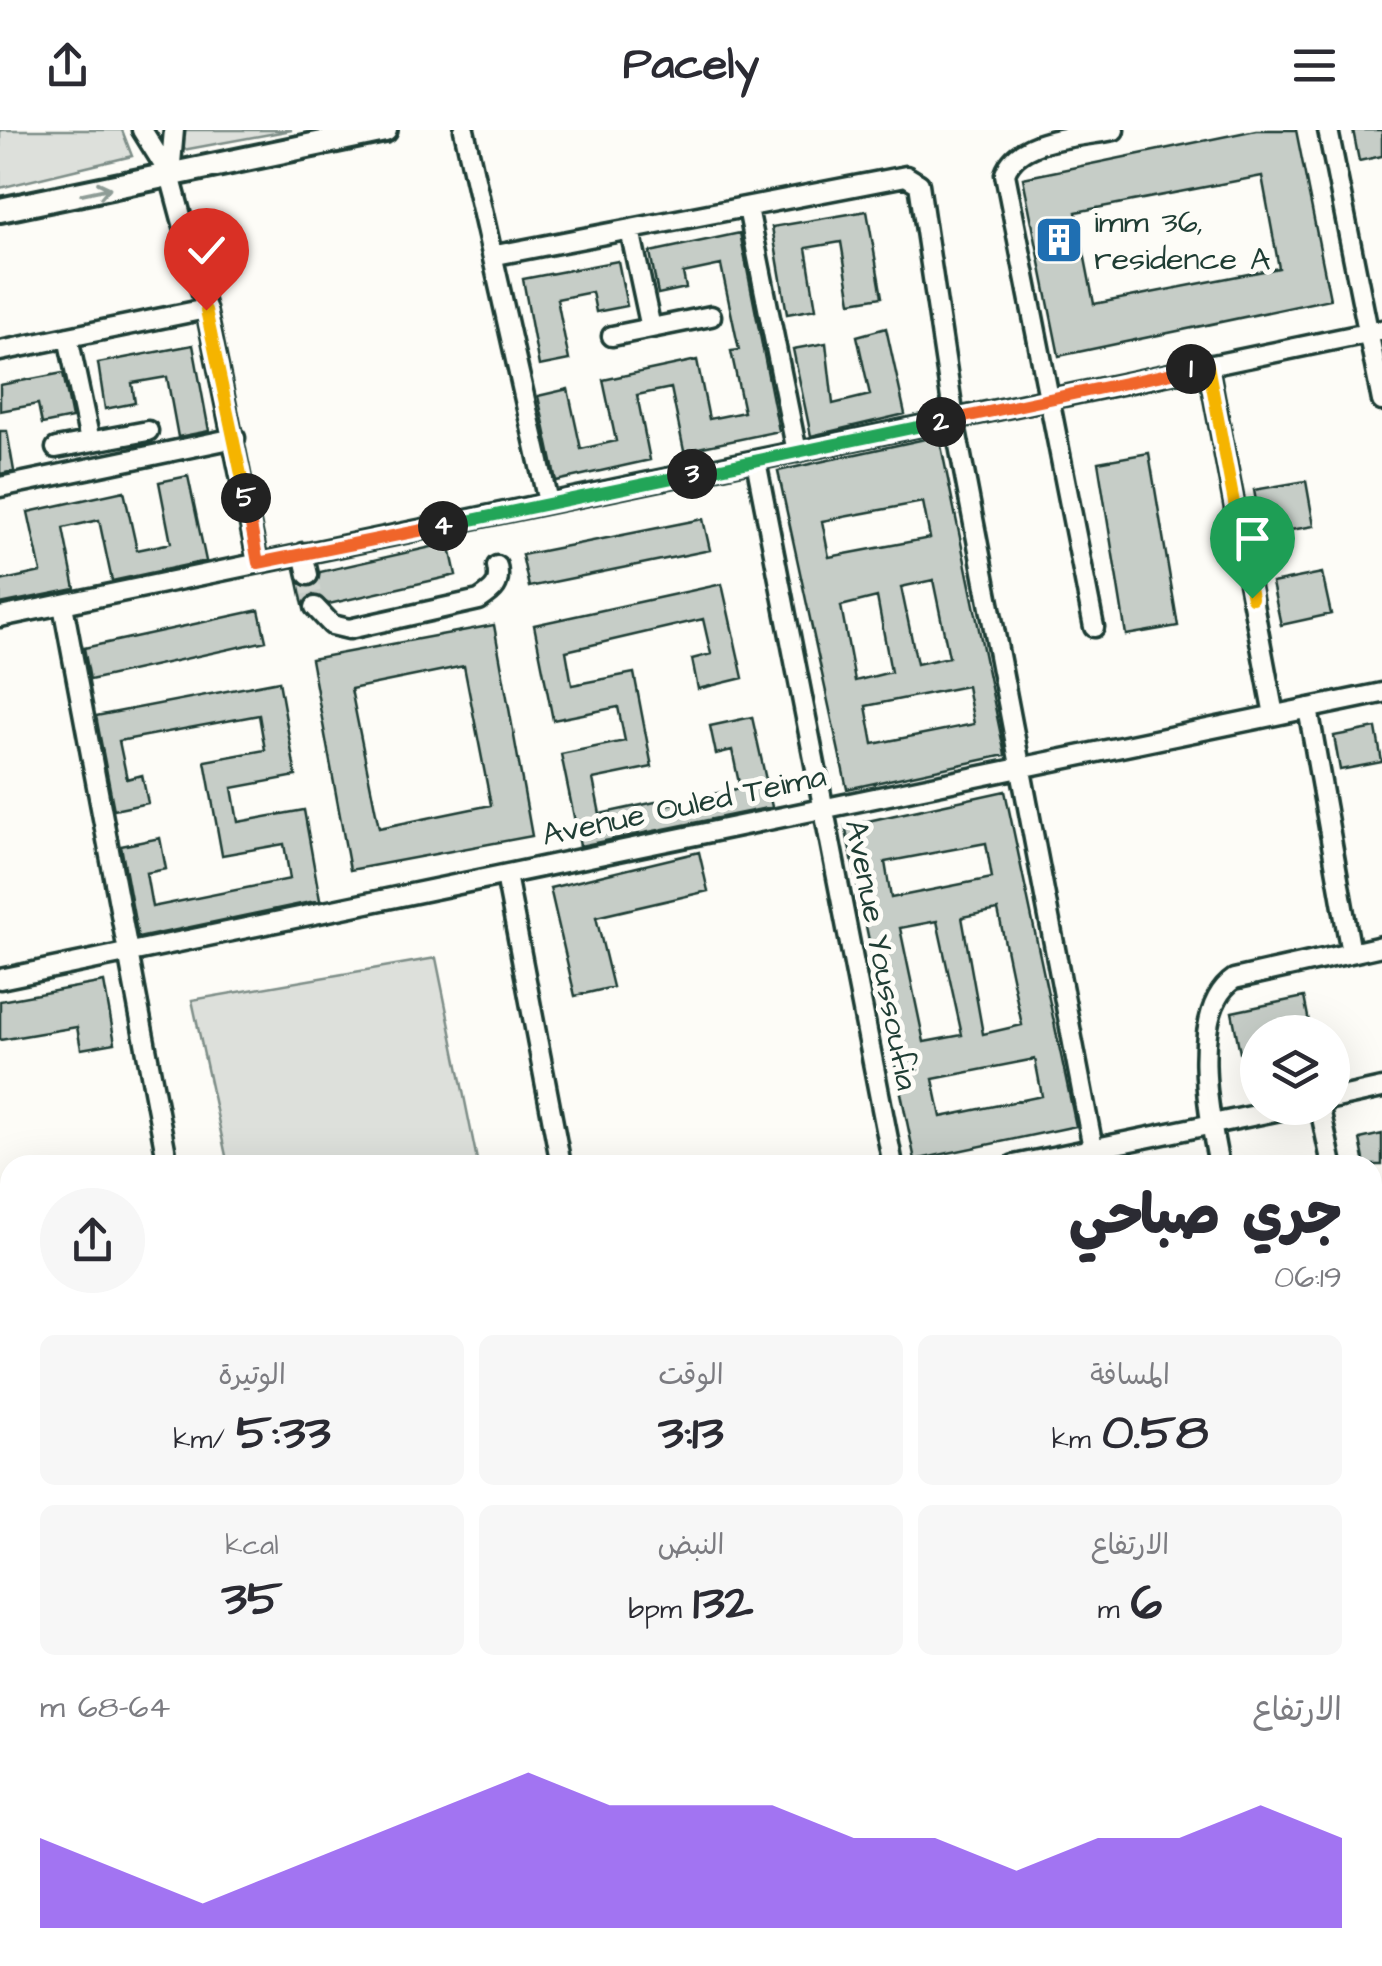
<!DOCTYPE html>
<html lang="ar">
<head>
<meta charset="utf-8">
<style>
	body { margin:0; font-family:"Architects Daughter","Playpen Sans Arabic",sans-serif; background:#f7f7f7; color:#2b2b33; direction:rtl; height:100vh; display:flex; flex-direction:column; font-size:38px; white-space:nowrap }
	* { box-sizing:border-box; margin:0 }
	p { font-size:32px; color:#7c7c81 }
	.icon { flex:none; width:55px; height:55px; fill:none; stroke:currentColor; stroke-width:2; stroke-linecap:round; stroke-linejoin:round }
	.map { position:relative; flex:1; overflow:hidden; direction:ltr }
	.details { position:absolute; left:0px; top:1025px; width:1382px; height:812px; display:flex; flex-direction:column; background:#fff; border-radius:30px 30px 0 0; box-shadow:0 10px 40px #0002; direction:rtl }
	.details>* { flex:none }
	.buttons { position:absolute; left:1240px; top:885px; display:grid; gap:20px }
	.buttons a { display:grid; place-items:center; width:110px; height:110px; border-radius:50%; background:#fff; box-shadow:0 10px 40px #0002; font-size:50px }
	.pin { position:absolute; display:grid; place-items:center; width:85px; height:85px; color:#fff; margin:-102px -42px; border-radius:50% 50% 50% 0; rotate:-45deg; box-shadow:0 0 10px #0007 }
	.pin .icon { rotate:45deg }
	.km { position:absolute; width:50px; height:50px; margin:-25px; border-radius:50%; background:#222; color:#fff; font-size:28px; line-height:50px; text-align:center }
	.round { display:grid; place-items:center; flex:none; width:105px; height:105px; border-radius:52px; background:#f7f7f7 }
	.head { display:flex; align-items:center; justify-content:space-between; height:170px; padding:0 40px }
	h1 { font-size:55px; font-weight:800; line-height:75px }
	.figures { display:grid; grid-template-columns:repeat(3,1fr); gap:15px; height:170px; padding:10px 40px }
	.figures div { display:grid; align-content:center; border-radius:15px; background:#f7f7f7; text-align:center }
	.figures b { font-size:50px; font-weight:800 }
	.figures small { font-size:28px; font-weight:400 }
	.figures p { font-size:28px }
	.chart { height:280px; padding:20px 40px }
	.chart p { display:flex; justify-content:space-between }
	.chart svg { width:100%; height:180px; margin-top:10px; fill:#7c3aed; opacity:.7 }
	header { display:flex; justify-content:space-between; align-items:center; height:130px; padding:0 40px; background:#fff; font-size:45px; font-weight:800 }
	.map>svg:first-child { display:block }
</style>
</head>
<body>
<header><svg class="icon" aria-label="menu" viewBox="0 0 24 24"><path d="M4 6h16M4 12h16M4 18h16"/></svg>Pacely<svg class="icon" aria-label="share" viewBox="0 0 24 24"><path d="M12 15V3M7 8l5-5 5 5M5 13v7h14v-7"/></svg></header>
<div class="map">
<svg width="1382" height="1836" viewBox="0 0 1382 1836">
	<rect width="100%" height="100%" fill="#fdfcf7"/>
	<filter id="ink" filterUnits="userSpaceOnUse"><feTurbulence type="fractalNoise" baseFrequency=".01" numOctaves="2"/><feDisplacementMap in="SourceGraphic" scale="20" xChannelSelector="R" yChannelSelector="G"/><feConvolveMatrix kernelMatrix="1 2 1 2 8 2 1 2 1" color-interpolation-filters="sRGB"/></filter>
	<g filter="url(#ink)">
		<!-- green -->
		<path fill="#dde0db" stroke="#7e8e88" stroke-width="2.5" d="M 0,0 L 122,0 L 132,26 L 0,58 Z
			M 181,0 L 292,0 L 183,20 Z
			M 436,828 L 478,1035 L 228,1035 L 192,870 Z"/>
		<!-- building -->
		<path fill="#c6cdc7" stroke="#1f3d34" stroke-width="2.5" fill-rule="evenodd" d="M 1256,0 L 1296,0 L 1330,169 L 1059,226 L 1023,48 ZM 1262,46 L 1279,138 L 1094,174 L 1076,82 Z
			M 1353,0 L 1382,0 L 1382,26 L 1359,31 Z
			M 867,81 L 882,167 L 851,172 L 841,112 L 806,118 L 816,179 L 787,184 L 772,97 Z
			M 740,103 L 779,301 L 684,321 L 671,258 L 637,265 L 650,330 L 556,351 L 538,266 L 568,259 L 581,319 L 616,311 L 603,250 L 697,230 L 709,289 L 744,282 L 731,221 L 739,220 L 721,135 L 683,143 L 686,158 L 658,164 L 650,122 Z
			M 618,131 L 627,176 L 596,182 L 592,162 L 557,169 L 569,230 L 539,236 L 523,149 Z
			M 886,198 L 905,284 L 811,306 L 793,219 L 826,213 L 833,274 L 870,265 L 857,206 Z
			M 193,215 L 209,301 L 178,307 L 167,247 L 132,253 L 135,273 L 105,279 L 98,233 Z
			M 63,243 L 72,288 L 42,294 L 38,274 L 0,281 L 0,255 Z
			M 0,301 L 7,301 L 14,341 L 0,344 Z
			M 939,306 L 1005,625 L 847,659 L 778,341 ZM 923,372 L 930,408 L 829,427 L 822,391 ZM 933,450 L 949,527 L 917,534 L 901,457 ZM 877,467 L 891,542 L 855,551 L 841,476 ZM 967,556 L 974,594 L 873,614 L 866,576 Z
			M 1149,323 L 1178,496 L 1126,505 L 1098,332 Z
			M 188,346 L 206,431 L 112,451 L 99,390 L 63,398 L 75,459 L 0,474 L 0,451 L 41,442 L 28,382 L 124,361 L 137,420 L 171,413 L 159,352 Z
			M 1306,351 L 1314,396 L 1262,405 L 1254,360 Z
			M 703,389 L 710,420 L 529,457 L 522,425 Z
			M 449,413 L 456,445 L 329,474 L 313,465 L 303,475 L 298,452 L 312,457 L 320,442 Z
			M 1322,443 L 1331,484 L 1281,495 L 1272,453 Z
			M 722,454 L 743,548 L 698,559 L 692,529 L 711,524 L 703,489 L 566,521 L 572,555 L 634,543 L 652,637 L 593,649 L 600,684 L 660,671 L 661,676 L 740,658 L 732,620 L 716,624 L 710,596 L 752,587 L 772,677 L 580,716 L 561,624 L 625,611 L 618,577 L 553,590 L 534,495 Z
			M 259,480 L 266,511 L 90,550 L 84,518 Z
			M 494,495 L 532,706 L 350,740 L 311,529 ZM 464,536 L 491,675 L 379,698 L 351,559 Z
			M 279,551 L 296,646 L 232,658 L 238,692 L 304,680 L 320,770 L 138,808 L 121,716 L 160,708 L 166,739 L 146,743 L 152,777 L 290,749 L 284,714 L 222,725 L 205,631 L 265,620 L 259,585 L 119,611 L 127,649 L 142,645 L 148,673 L 114,680 L 96,586 Z
			M 1376,598 L 1382,632 L 1340,640 L 1334,606 Z
			M 1005,661 L 1076,996 L 915,1030 L 845,696 ZM 986,713 L 992,748 L 891,768 L 885,732 ZM 998,780 L 1022,895 L 983,904 L 962,787 ZM 937,791 L 962,905 L 924,912 L 900,798 ZM 1035,929 L 1042,966 L 941,987 L 933,949 Z
			M 699,722 L 708,761 L 596,787 L 613,857 L 575,866 L 550,758 Z
			M 104,852 L 115,913 L 81,919 L 77,897 L 0,910 L 0,871 Z
			M 1304,867 L 1311,902 L 1258,902 L 1258,924 L 1241,928 L 1232,882 Z
			M 1382,1004 L 1382,1035 L 1365,1035 L 1360,1009 Z"/>
		<g fill="none" stroke-linecap="round" stroke-linejoin="round">
			<!-- minor-tunnel -->
			<path stroke="#d1d6d0" stroke-width="18" stroke-dasharray="18 9" stroke-linecap="butt" d="M 308,445 L 315,477"/>
			<!-- minor casing -->
			<g stroke="#1f3d34" stroke-width="25">
				<path id="minor" d="M 142,0 L 170,45 L 206,179 L 258,433
					M 464,0 L 548,372
					M 1328,0 L 1382,271
					M 170,45 L 174,0
					M 748,78 L 797,322
					M 630,100 L 651,198
					M 496,125 L 906,46 L 919,54 L 954,289 L 1093,1018
					M 612,206 L 711,186
					M 68,207 L 90,311
					M 0,221 L 206,179
					M 1208,235 L 1274,585
					M 56,318 L 148,301
					M 756,331 L 893,1035
					M 0,357 L 235,308
					M 303,423 L 308,445
					M 63,475 L 168,1035
					M 315,477 L 332,495 L 349,499 L 479,470 C 494,460 501,455 497,436
					M 0,487 L 1382,200
					M 1094,497 L 1005,44 C 1017,7 1080,7 1114,0
					M 1308,578 L 1351,823
					M 506,745 L 561,1035
					M 0,849 L 1382,563
					M 1332,969 L 1382,958
					M 1320,978 L 1332,1035
					M 1014,1035 L 1290,978
					M 1219,1035 C 1209,987 1188,880 1234,849 L 1382,816
					M 1372,1107 L 1382,1105
					M 1372,1225 L 1382,1269
					M 0,1270 L 10,1276
					M 1372,1363 L 1382,1361
					M 1372,1490 L 1382,1488
					M 1372,1618 L 1382,1663
					M 0,1673 L 10,1679
					M 0,1809 L 10,1807
					M 90,1828 L 92,1836
					M 192,1828 L 194,1836
					M 330,1828 L 342,1836
					M 541,1828 L 553,1836
					M 761,1828 L 773,1836
					M 931,1828 L 944,1836
					M 400,1836 L 406,1828
					M 721,1836 L 727,1828"/>
			</g>
			<!-- major casing -->
			<g stroke="#1f3d34" stroke-width="30">
				<path id="major" d="M 0,80 L 385,0"/>
			</g>
			<!-- minor -->
			<use href="#minor" stroke="#fdfcf7" stroke-width="18"/>
			<!-- major -->
			<use href="#major" stroke="#fdfcf7" stroke-width="22"/>
		</g>
		<!-- one-way arrows -->
		<defs><path id="oneway-shaft" d="M-6 0H5M1.5-3L5.5 0L1.5 3" fill="none" stroke-width="1.6" stroke-linecap="round" stroke-linejoin="round" transform="scale(2.5)"/></defs>
		<use stroke="#8e9c96" href="#oneway-shaft" transform="translate(96 61) rotate(-12)"/>
	</g>
	<g fill="none" stroke-linecap="round" stroke-linejoin="round" filter="url(#ink)">
		<!-- split-1 casing -->
		<g stroke="#fff" stroke-width="20">
			<path id="split-1" d="M 1191,239 L 1208,235 L 1252,468"/>
		</g>
		<!-- split-2 casing -->
		<g stroke="#fff" stroke-width="20">
			<path id="split-2" d="M 941,292 L 1191,239"/>
		</g>
		<!-- split-3 casing -->
		<g stroke="#fff" stroke-width="20">
			<path id="split-3" d="M 692,344 L 941,292"/>
		</g>
		<!-- split-4 casing -->
		<g stroke="#fff" stroke-width="20">
			<path id="split-4" d="M 443,396 L 692,344"/>
		</g>
		<!-- split-5 casing -->
		<g stroke="#fff" stroke-width="20">
			<path id="split-5" d="M 246,368 L 258,433 L 443,396"/>
		</g>
		<!-- split-6 casing -->
		<g stroke="#fff" stroke-width="20">
			<path id="split-6" d="M 206,180 L 246,368"/>
		</g>
		<!-- split-1 -->
		<use href="#split-1" stroke="#f5b400" stroke-width="12"/>
		<!-- split-2 -->
		<use href="#split-2" stroke="#f0652b" stroke-width="12"/>
		<!-- split-3 -->
		<use href="#split-3" stroke="#22a559" stroke-width="12"/>
		<!-- split-4 -->
		<use href="#split-4" stroke="#22a559" stroke-width="12"/>
		<!-- split-5 -->
		<use href="#split-5" stroke="#f0652b" stroke-width="12"/>
		<!-- split-6 -->
		<use href="#split-6" stroke="#f5b400" stroke-width="12"/>
	</g>
	<!-- icons -->
	<defs>
		<g id="building-square" transform="scale(2.5)"><rect x="-9" y="-9" width="18" height="18" rx="4" fill="#1f6fb2" stroke="#fdfcf7"/><path d="M-4-6H4V6H1V3H-1V6H-4ZM-2.5-4.3h1.7v1.8h-1.7ZM.8-4.3h1.7v1.8H.8ZM-2.5-1h1.7V.8h-1.7ZM.8-1h1.7V.8H.8Z" fill="#fff"/></g>
	</defs>
	<g fill-rule="evenodd">
		<use href="#building-square" x="1059" y="110"/>
	</g>
	<g text-anchor="middle" dominant-baseline="central" stroke-width="10" stroke-linejoin="round" paint-order="stroke">
		<!-- poi labels -->
		<g font-size="32" fill="#1f3d34" stroke="#fdfcf7" text-anchor="start">
			<text x="1094" y="92">imm 36,<tspan x="1094" dy="37">residence A</tspan></text>
		</g>
		<!-- street labels -->
		<g font-size="32" fill="#1f3d34" stroke="#fdfcf7">
			<text transform="translate(684 676) rotate(-12)">Avenue Ouled Teima</text>
			<text transform="translate(881 825) rotate(79)">Avenue Youssoufia</text>
		</g>
	</g>
</svg>
<div class="buttons">
<a><svg class="icon" aria-label="layers" viewBox="0 0 24 24"><path d="M12 4l9 5-9 5-9-5zM3 14l9 5 9-5"/></svg></a>
</div>
<div class="pin" style="left:1252px;top:468px;background:#1e9e55"><svg class="icon" aria-label="arrive" viewBox="0 0 24 24"><path d="M6 21V4h12l-3 4 3 4H6"/></svg></div>
<div class="pin" style="left:206px;top:180px;background:#d93025"><svg class="icon" aria-label="check" viewBox="0 0 24 24"><path d="M5 12l5 5 9-10"/></svg></div>
<b class="km" style="left:1191px;top:239px">1</b>
<b class="km" style="left:941px;top:292px">2</b>
<b class="km" style="left:692px;top:344px">3</b>
<b class="km" style="left:443px;top:396px">4</b>
<b class="km" style="left:246px;top:368px">5</b>
<section class="details">
<div class="head"><div><h1>جري صباحي</h1><p>06:19</p></div><a class="round"><svg class="icon" aria-label="share" viewBox="0 0 24 24"><path d="M12 15V3M7 8l5-5 5 5M5 13v7h14v-7"/></svg></a></div>
<div class="figures">
<div><p>المسافة</p><b>0.58<small> km</small></b></div>
<div><p>الوقت</p><b>3:13</b></div>
<div><p>الوتيرة</p><b>5:33<small> /km</small></b></div>
</div>
<div class="figures">
<div><p>الارتفاع</p><b>6<small> m</small></b></div>
<div><p>النبض</p><b>132<small> bpm</small></b></div>
<div><p>kcal</p><b>35</b></div>
</div>
<div class="chart"><p><span>الارتفاع</span>64–68 m</p>
<svg viewBox="0 0 160 44" preserveAspectRatio="none"><path d="M0 44V22L10 30L20 38L30 30L40 22L50 14L60 6L70 14L80 14L90 14L100 22L110 22L120 30L130 22L140 22L150 14L160 22V44z"/></svg>
</div>
</section>
</div>
</body>
</html>
